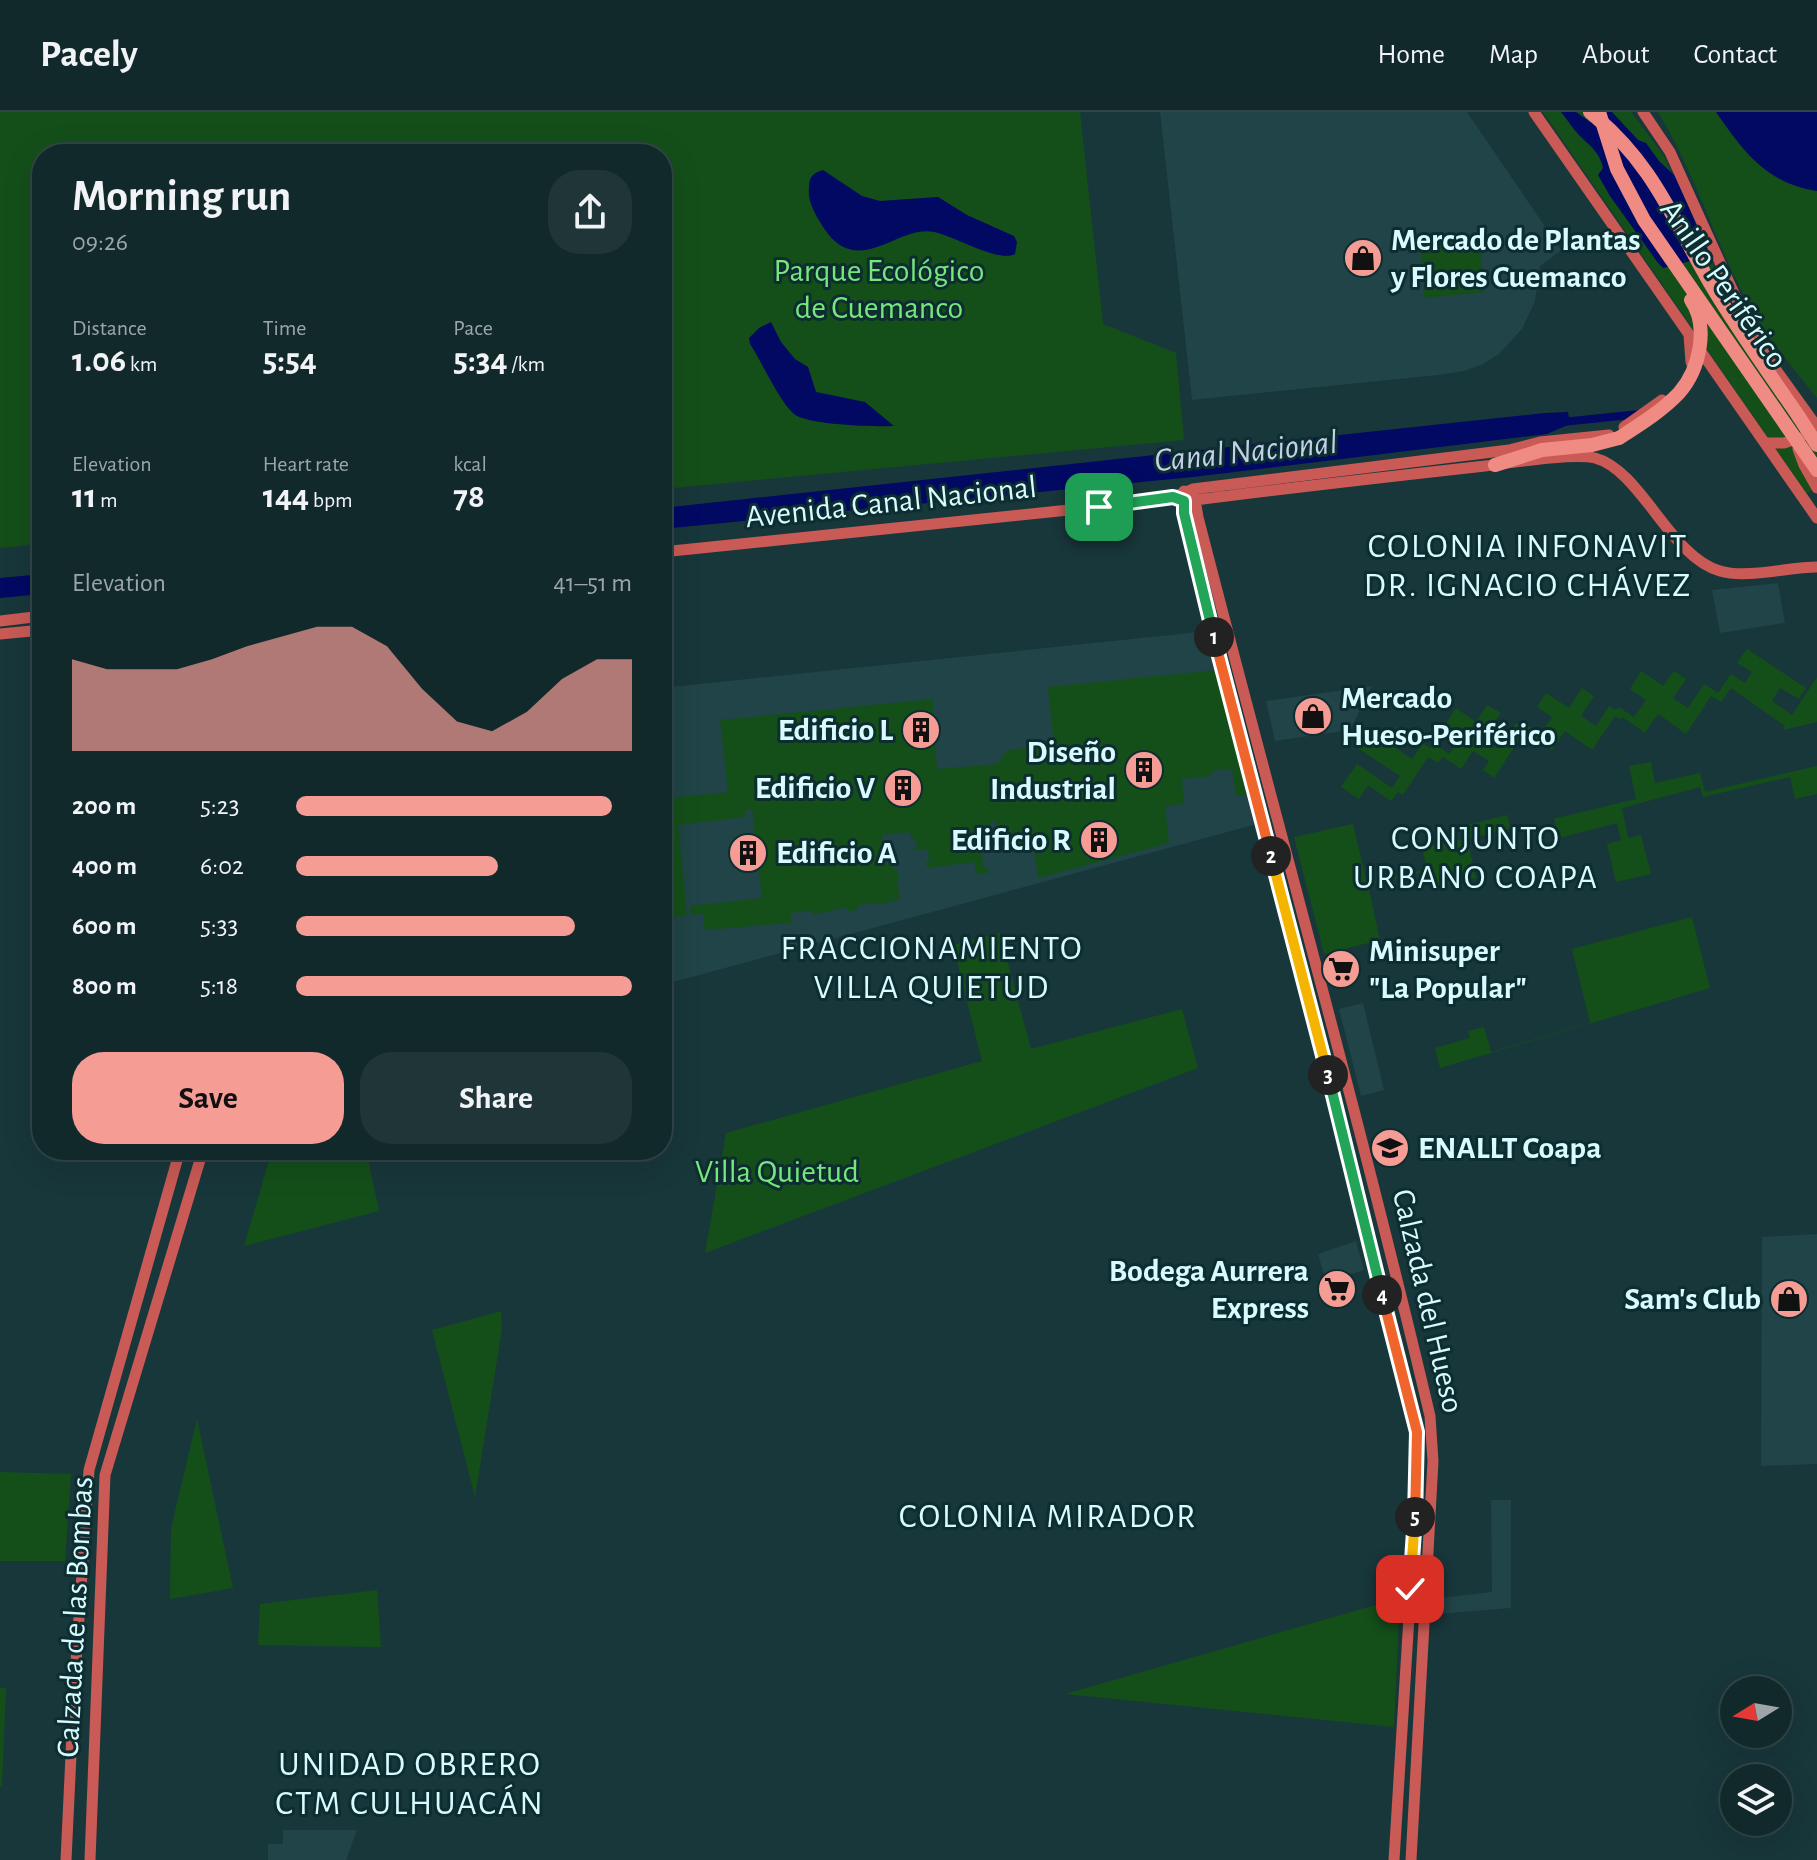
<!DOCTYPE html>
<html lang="en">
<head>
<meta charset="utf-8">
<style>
	body { margin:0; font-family:"Alegreya Sans",sans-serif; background:#1f3538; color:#f1f3f6; height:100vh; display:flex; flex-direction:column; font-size:30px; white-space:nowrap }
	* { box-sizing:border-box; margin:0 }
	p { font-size:26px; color:#9ca6a9 }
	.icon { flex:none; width:44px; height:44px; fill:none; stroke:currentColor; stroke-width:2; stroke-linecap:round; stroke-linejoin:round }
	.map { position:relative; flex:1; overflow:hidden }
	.side { position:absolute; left:32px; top:32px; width:640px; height:1016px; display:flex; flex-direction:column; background:#12292c; border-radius:32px; box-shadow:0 8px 32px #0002,0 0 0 2px #314548 }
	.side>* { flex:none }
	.needle { width:52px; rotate:259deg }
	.controls { position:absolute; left:1720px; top:1564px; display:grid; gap:16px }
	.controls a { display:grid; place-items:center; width:72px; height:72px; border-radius:50%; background:#12292c; box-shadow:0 8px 32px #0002,0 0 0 2px #314548; font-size:40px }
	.pin { position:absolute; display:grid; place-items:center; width:68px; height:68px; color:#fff; margin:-34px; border-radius:16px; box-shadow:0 4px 12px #0006 }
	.km { position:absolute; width:40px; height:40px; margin:-20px; border-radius:50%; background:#222; color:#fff; font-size:22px; line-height:40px; text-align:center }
	.round { display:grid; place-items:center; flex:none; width:84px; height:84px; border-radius:32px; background:#1f3538 }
	.head { display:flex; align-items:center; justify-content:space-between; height:136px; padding:0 40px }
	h1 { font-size:44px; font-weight:700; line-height:60px }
	.metrics { display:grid; grid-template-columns:repeat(3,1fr); gap:12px; height:136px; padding:8px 40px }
	.metrics div { display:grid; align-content:center }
	.metrics b { font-size:34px; font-weight:700 }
	.metrics small { font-size:22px; font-weight:400 }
	.metrics p { font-size:22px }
	.chart { height:224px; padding:16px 40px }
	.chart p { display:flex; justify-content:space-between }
	.chart svg { width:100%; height:144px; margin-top:8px; fill:#f59c95; opacity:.7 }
	.button { display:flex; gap:16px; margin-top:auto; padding:16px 40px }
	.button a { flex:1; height:92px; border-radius:32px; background:#f59c95; color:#111; font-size:32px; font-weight:700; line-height:92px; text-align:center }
	.button a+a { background:#1f3538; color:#f1f3f6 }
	ul { padding:0 40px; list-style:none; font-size:26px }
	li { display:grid; grid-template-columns:128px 96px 1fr; align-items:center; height:60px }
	li i { height:20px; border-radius:10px; background:#f59c95 }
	header { display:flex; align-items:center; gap:48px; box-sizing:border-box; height:112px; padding:0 40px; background:#12292c; border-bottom:2px solid #314548 }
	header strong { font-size:38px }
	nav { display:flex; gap:44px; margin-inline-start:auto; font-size:28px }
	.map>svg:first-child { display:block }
</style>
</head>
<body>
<header>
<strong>Pacely</strong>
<nav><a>Home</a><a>Map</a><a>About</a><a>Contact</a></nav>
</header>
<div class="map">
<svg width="1817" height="1748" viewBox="0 0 1817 1748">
	<rect width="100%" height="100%" fill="#18373b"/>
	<!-- built -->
	<path fill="#204447" d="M 1160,0 L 1467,0 L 1561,138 L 1540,154 L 1535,189 L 1522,217 L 1499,242 L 1483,252 L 1464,259 L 1438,263 L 1192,288 Z
		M 1778,471 L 1785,511 L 1720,521 L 1712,478 Z
		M 1209,519 L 1257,712 L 662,873 L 662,576 Z
		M 1372,574 L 1350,618 L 1275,629 L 1266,589 Z
		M 1363,891 L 1384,978 L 1361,984 L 1339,897 Z
		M 1817,1122 L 1817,1352 L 1761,1354 L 1762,1125 Z
		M 1356,1129 L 1364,1158 L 1326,1170 L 1318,1142 Z
		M 1491,1388 L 1511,1388 L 1511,1496 L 1438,1502 L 1439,1486 L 1492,1480 Z
		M 283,1718 L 357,1718 L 346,1748 L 268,1748 L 268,1732 L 283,1732 Z"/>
	<!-- green -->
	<path fill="#144f1a" d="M 0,0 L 1080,0 L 1103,212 L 1176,241 L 1184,328 L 662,377 L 662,42 L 42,42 L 42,432 L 0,436 Z
		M 1543,0 L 1631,0 L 1664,44 L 1740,213 L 1817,333 L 1817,374 L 1807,382 Z
		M 1658,0 L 1817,0 L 1817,286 C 1791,254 1764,222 1745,185 C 1713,125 1694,59 1658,0 Z
		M 1480,130 L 1484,180 L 1424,186 L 1420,135 Z
		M 1747,537 L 1806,576 L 1799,587 L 1780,576 L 1772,589 L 1792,603 L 1817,565 L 1817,610 L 1783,618 L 1785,614 L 1731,576 L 1721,590 L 1711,584 L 1686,622 L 1658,602 L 1645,621 L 1622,605 L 1620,607 L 1615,604 L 1592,638 L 1565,619 L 1552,638 L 1525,619 L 1494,666 L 1483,658 L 1489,649 L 1473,639 L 1461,657 L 1443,645 L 1438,651 L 1428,645 L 1403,683 L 1398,680 L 1391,689 L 1368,673 L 1359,687 L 1341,675 L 1357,652 L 1392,676 L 1400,664 L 1353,633 L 1364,617 L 1386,631 L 1397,614 L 1401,617 L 1391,633 L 1412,647 L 1423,631 L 1430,636 L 1433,631 L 1449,642 L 1459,627 L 1443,616 L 1456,596 L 1476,610 L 1487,593 L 1501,601 L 1487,621 L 1502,631 L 1516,611 L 1521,614 L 1523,610 L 1541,622 L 1552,605 L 1537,595 L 1546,581 L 1569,596 L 1582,576 L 1594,584 L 1581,604 L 1596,614 L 1609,594 L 1616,598 L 1619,595 L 1634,605 L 1646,588 L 1630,577 L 1641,559 L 1663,574 L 1674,559 L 1686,567 L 1673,586 L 1688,596 L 1704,572 L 1718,581 L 1731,562 L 1745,571 L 1752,560 L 1737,551 Z
		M 1218,558 L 1249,682 L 1236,684 L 1232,657 L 1212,659 L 1212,664 L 1182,667 L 1184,692 L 1165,694 L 1169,731 L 1038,766 L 1034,738 L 1022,739 L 1021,734 L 1010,735 L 1008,713 L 997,714 L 992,707 L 989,715 L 980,716 L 983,755 L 987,756 L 988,761 L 976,762 L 974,750 L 928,756 L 925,751 L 929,749 L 928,737 L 913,738 L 918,730 L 911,725 L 910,720 L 882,723 L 884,752 L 895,752 L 892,756 L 900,762 L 897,767 L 900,786 L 887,791 L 857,793 L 857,798 L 848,799 L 846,795 L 813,803 L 812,798 L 791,801 L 791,811 L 705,818 L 703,802 L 691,803 L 690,794 L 762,786 L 752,697 L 746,698 L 746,705 L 678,713 L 687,804 L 662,806 L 662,645 L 668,686 L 728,680 L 720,608 L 933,587 L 937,657 L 998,652 L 1007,638 L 1054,633 L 1048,575 Z
		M 1651,650 L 1655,671 L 1700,661 L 1705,680 L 1817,654 L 1817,682 L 1795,687 L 1790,665 L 1703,685 L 1700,675 L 1622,696 L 1628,726 L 1641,723 L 1651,762 L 1616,770 L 1607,732 L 1621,728 L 1617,711 L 1559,726 L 1554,707 L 1467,727 L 1476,766 L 1432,776 L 1427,759 L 1368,773 L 1380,828 L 1324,842 L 1294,725 L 1353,712 L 1367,771 L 1427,757 L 1422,735 L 1466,727 L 1463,714 L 1507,703 L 1511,717 L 1636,687 L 1629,654 Z
		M 1692,805 L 1710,876 L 1440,956 L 1435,936 L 1470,926 L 1468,919 L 1484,915 L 1491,940 L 1590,911 L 1572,837 Z
		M 1000,821 L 1031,937 L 1182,897 L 1198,956 L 705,1141 L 726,1021 L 982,949 L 953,833 Z
		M 272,1038 L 366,1038 L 379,1099 L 244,1134 Z
		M 501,1199 L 502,1217 L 475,1385 L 432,1218 Z
		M 197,1307 L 233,1476 L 170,1487 L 171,1416 Z
		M 0,1360 L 71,1362 L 65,1449 L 0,1449 Z
		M 377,1478 L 381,1535 L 258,1533 L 260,1492 Z
		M 1400,1486 L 1394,1615 L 1065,1582 Z
		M 0,1576 L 6,1576 L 2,1675 L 0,1675 Z"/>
	<!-- water -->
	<path fill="#010963" d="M 1561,0 L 1576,0 L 1590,10 L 1592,0 L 1612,0 L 1638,28 L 1646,31 L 1659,49 L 1675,64 L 1710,144 L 1663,156 L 1658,151 L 1610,84 L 1598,63 L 1603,56 C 1600,40 1589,33 1579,23 C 1572,16 1567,7 1561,0 Z
		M 1716,0 L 1817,0 L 1817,79 C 1767,72 1743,39 1716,0 Z
		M 823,58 L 862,84 L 880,89 L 938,85 L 967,103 L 1014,124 L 1017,130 L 1015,142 C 998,151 955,124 934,120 C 897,112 858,169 823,115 C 816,103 807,90 809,75 C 809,65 813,61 823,58 Z
		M 771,210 L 781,230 L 795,247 L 808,255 L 816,280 L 865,290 L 894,314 C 876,315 807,313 794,302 C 779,289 762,250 750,232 L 749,226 L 759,216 Z
		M 1568,300 L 1570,312 L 1547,322 L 1193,365 L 662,417 L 662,396 L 1545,301 Z
		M 42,462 L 42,482 L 0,486 L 0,466 Z"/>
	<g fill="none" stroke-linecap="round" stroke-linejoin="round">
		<!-- canal -->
		<path stroke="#010963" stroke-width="8" d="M 1562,310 L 1640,302"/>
		<!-- secondary -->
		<path stroke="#c95a55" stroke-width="11" d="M 1534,0 L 1817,406
			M 1643,0 L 1670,40 L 1756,230 L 1817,315
			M 1689,223 L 1691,250
			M 1624,315 L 1662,288
			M 1765,331 L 1784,331 L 1800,326
			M 1798,337 L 1804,353 L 1817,376
			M 1193,377 L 1198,405 C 1275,705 1359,1003 1430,1304 L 1433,1349 L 1411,1748
			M 1184,379 L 1184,401 L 1215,530 L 1332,980 L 1417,1320 L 1417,1375 L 1394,1748
			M 1188,389 C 1287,376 1386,365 1485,354 C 1511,351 1572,341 1595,346 C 1641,358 1670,445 1720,459 C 1747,467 1788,455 1817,455
			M 662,440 L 1107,394 L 1173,385 L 1193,377 L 1509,338 L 1540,330 L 1609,323
			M 0,509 L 42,504
			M 0,522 L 42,518
			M 66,1748 L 74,1580 L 89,1358 L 180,1038
			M 90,1748 L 105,1363 L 203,1038"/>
		<!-- motorway -->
		<path stroke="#f08b83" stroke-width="14" d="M 1590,0 C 1652,50 1672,105 1710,171 C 1737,217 1769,261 1799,305
			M 1495,353 L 1542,338 L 1592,333 L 1619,326"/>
		<!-- motorway-bridge -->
		<path stroke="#f08b83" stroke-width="14" d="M 1599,0 L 1617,57 L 1644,108 L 1817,358
			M 1799,305 L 1817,333
			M 1619,326 C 1639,313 1662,299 1679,281 C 1700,257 1709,214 1691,188"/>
	</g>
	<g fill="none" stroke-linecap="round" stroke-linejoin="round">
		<!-- split-1 casing -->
		<g stroke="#fff" stroke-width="16">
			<path id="split-1" d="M 1099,395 L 1173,385 L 1184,389 L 1184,401 L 1214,525"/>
		</g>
		<!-- split-2 casing -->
		<g stroke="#fff" stroke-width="16">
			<path id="split-2" d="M 1214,525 L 1271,744"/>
		</g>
		<!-- split-3 casing -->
		<g stroke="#fff" stroke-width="16">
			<path id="split-3" d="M 1271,744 L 1328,963"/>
		</g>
		<!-- split-4 casing -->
		<g stroke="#fff" stroke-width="16">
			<path id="split-4" d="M 1328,963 L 1382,1183"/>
		</g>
		<!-- split-5 casing -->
		<g stroke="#fff" stroke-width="16">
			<path id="split-5" d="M 1382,1183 L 1417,1320 L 1415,1405"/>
		</g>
		<!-- split-6 casing -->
		<g stroke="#fff" stroke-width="16">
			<path id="split-6" d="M 1410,1477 L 1415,1405"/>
		</g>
		<!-- split-1 -->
		<use href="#split-1" stroke="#22a559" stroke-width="10"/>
		<!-- split-2 -->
		<use href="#split-2" stroke="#f0652b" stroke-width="10"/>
		<!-- split-3 -->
		<use href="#split-3" stroke="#f5b400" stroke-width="10"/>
		<!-- split-4 -->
		<use href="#split-4" stroke="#22a559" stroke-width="10"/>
		<!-- split-5 -->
		<use href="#split-5" stroke="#f0652b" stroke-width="10"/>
		<!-- split-6 -->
		<use href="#split-6" stroke="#f5b400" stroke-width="10"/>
	</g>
	<!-- icons -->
	<defs>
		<g id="shop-disc" transform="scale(2)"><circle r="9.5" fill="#f59c95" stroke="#0d2d30"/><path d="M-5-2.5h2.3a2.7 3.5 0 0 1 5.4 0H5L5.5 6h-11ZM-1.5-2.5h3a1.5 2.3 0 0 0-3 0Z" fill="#111"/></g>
		<g id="building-disc" transform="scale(2)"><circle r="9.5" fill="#f59c95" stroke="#0d2d30"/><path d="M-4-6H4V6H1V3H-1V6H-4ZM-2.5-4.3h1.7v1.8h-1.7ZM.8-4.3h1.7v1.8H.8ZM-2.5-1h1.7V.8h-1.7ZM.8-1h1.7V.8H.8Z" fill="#111"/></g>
		<g id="supermarket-disc" transform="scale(2)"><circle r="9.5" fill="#f59c95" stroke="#0d2d30"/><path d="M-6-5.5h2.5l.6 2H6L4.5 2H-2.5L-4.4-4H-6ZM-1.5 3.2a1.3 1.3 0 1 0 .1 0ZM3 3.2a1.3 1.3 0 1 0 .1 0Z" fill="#111"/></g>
		<g id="school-disc" transform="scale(2)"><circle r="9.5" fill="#f59c95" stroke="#0d2d30"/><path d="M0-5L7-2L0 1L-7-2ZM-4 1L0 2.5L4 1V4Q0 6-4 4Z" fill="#111"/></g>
	</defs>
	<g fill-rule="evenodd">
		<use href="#shop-disc" x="1363" y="146"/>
		<use href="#shop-disc" x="1313" y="604"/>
		<use href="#building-disc" x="921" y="618"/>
		<use href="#building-disc" x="1144" y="658"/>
		<use href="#building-disc" x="903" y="676"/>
		<use href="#building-disc" x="1099" y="728"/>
		<use href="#building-disc" x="748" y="741"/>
		<use href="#supermarket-disc" x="1341" y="857"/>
		<use href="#school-disc" x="1390" y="1036"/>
		<use href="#supermarket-disc" x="1337" y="1177"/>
		<use href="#shop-disc" x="1789" y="1187"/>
	</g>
	<g text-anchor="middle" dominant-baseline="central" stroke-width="6" stroke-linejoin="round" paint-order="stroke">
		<!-- poi labels -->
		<g font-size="32" font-weight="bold" fill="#d7fbff" stroke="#0d2d30" text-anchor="end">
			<text x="1391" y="128" text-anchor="start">Mercado de Plantas<tspan x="1391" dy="37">y Flores Cuemanco</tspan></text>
			<text x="1341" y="586" text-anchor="start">Mercado<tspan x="1341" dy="37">Hueso-Periférico</tspan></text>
			<text x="893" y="618">Edificio L</text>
			<text x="1116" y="640">Diseño<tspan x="1116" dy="37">Industrial</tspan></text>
			<text x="875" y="676">Edificio V</text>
			<text x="1071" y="728">Edificio R</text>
			<text x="776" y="741" text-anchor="start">Edificio A</text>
			<text x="1369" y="839" text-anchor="start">Minisuper<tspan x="1369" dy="37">"La Popular"</tspan></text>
			<text x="1418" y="1036" text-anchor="start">ENALLT Coapa</text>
			<text x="1309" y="1159">Bodega Aurrera<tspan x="1309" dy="37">Express</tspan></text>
			<text x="1761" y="1187">Sam's Club</text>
		</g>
		<!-- park labels -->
		<g font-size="32" fill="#76e77c" stroke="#0d2d30">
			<text x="879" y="159">Parque Ecológico<tspan x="879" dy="37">de Cuemanco</tspan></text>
			<text x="777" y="1060">Villa Quietud</text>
		</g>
		<!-- street labels -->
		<g font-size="32" fill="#d7fbff" stroke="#0d2d30">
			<text transform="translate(1724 172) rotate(55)">Anillo Periférico</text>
			<text transform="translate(891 390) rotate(-6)">Avenida Canal Nacional</text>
			<text transform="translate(1428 1189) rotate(77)">Calzada del Hueso</text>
			<text transform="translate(75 1505) rotate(-87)">Calzada de las Bombas</text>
		</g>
		<!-- water labels -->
		<g font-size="34" font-style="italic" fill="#c4d0e8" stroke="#0d2d30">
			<text transform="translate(1246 340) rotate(-6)">Canal Nacional</text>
		</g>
		<!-- neighbourhood labels -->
		<g font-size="34" letter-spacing="2" fill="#d7fbff" stroke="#0d2d30">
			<text x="1528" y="435">COLONIA INFONAVIT<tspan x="1528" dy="39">DR. IGNACIO CHÁVEZ</tspan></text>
			<text x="1476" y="727">CONJUNTO<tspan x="1476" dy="39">URBANO COAPA</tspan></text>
			<text x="932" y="837">FRACCIONAMIENTO<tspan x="932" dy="39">VILLA QUIETUD</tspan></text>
			<text x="1048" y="1405">COLONIA MIRADOR</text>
			<text x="410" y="1653">UNIDAD OBRERO<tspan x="410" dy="39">CTM CULHUACÁN</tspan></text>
		</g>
	</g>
</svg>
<div class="controls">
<a><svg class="needle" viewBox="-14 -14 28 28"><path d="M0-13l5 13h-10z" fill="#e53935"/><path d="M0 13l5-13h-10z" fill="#9ca6a9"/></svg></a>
<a><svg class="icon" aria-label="layers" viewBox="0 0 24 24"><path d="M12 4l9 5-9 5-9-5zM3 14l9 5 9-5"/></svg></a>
</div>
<div class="pin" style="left:1099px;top:395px;background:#1e9e55"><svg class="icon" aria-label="arrive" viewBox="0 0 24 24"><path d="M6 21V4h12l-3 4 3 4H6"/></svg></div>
<div class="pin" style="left:1410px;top:1477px;background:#d93025"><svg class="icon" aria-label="check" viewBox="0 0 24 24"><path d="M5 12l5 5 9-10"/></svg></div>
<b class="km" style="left:1214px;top:525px">1</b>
<b class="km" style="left:1271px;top:744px">2</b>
<b class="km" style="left:1328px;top:963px">3</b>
<b class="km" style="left:1382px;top:1183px">4</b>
<b class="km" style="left:1415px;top:1405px">5</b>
<section class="side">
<div class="head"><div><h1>Morning run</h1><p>09:26</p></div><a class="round"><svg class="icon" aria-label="share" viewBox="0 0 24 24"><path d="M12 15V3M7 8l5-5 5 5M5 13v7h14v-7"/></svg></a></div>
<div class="metrics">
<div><p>Distance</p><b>1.06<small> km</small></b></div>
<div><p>Time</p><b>5:54</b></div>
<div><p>Pace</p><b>5:34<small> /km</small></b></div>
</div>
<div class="metrics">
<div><p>Elevation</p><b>11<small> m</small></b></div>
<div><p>Heart rate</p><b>144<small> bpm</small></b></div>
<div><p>kcal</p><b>78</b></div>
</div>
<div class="chart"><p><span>Elevation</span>41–51 m</p>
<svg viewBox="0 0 160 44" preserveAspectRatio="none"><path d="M0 44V16L10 19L20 19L30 19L40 16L50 12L60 9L70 6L80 6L90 12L100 25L110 35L120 38L130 32L140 22L150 16L160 16V44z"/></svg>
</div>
<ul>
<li><b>200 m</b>5:23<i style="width:94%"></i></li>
<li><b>400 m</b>6:02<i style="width:60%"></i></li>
<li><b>600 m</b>5:33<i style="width:83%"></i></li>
<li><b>800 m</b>5:18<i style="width:100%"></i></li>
</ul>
<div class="button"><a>Save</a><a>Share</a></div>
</section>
</div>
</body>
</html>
